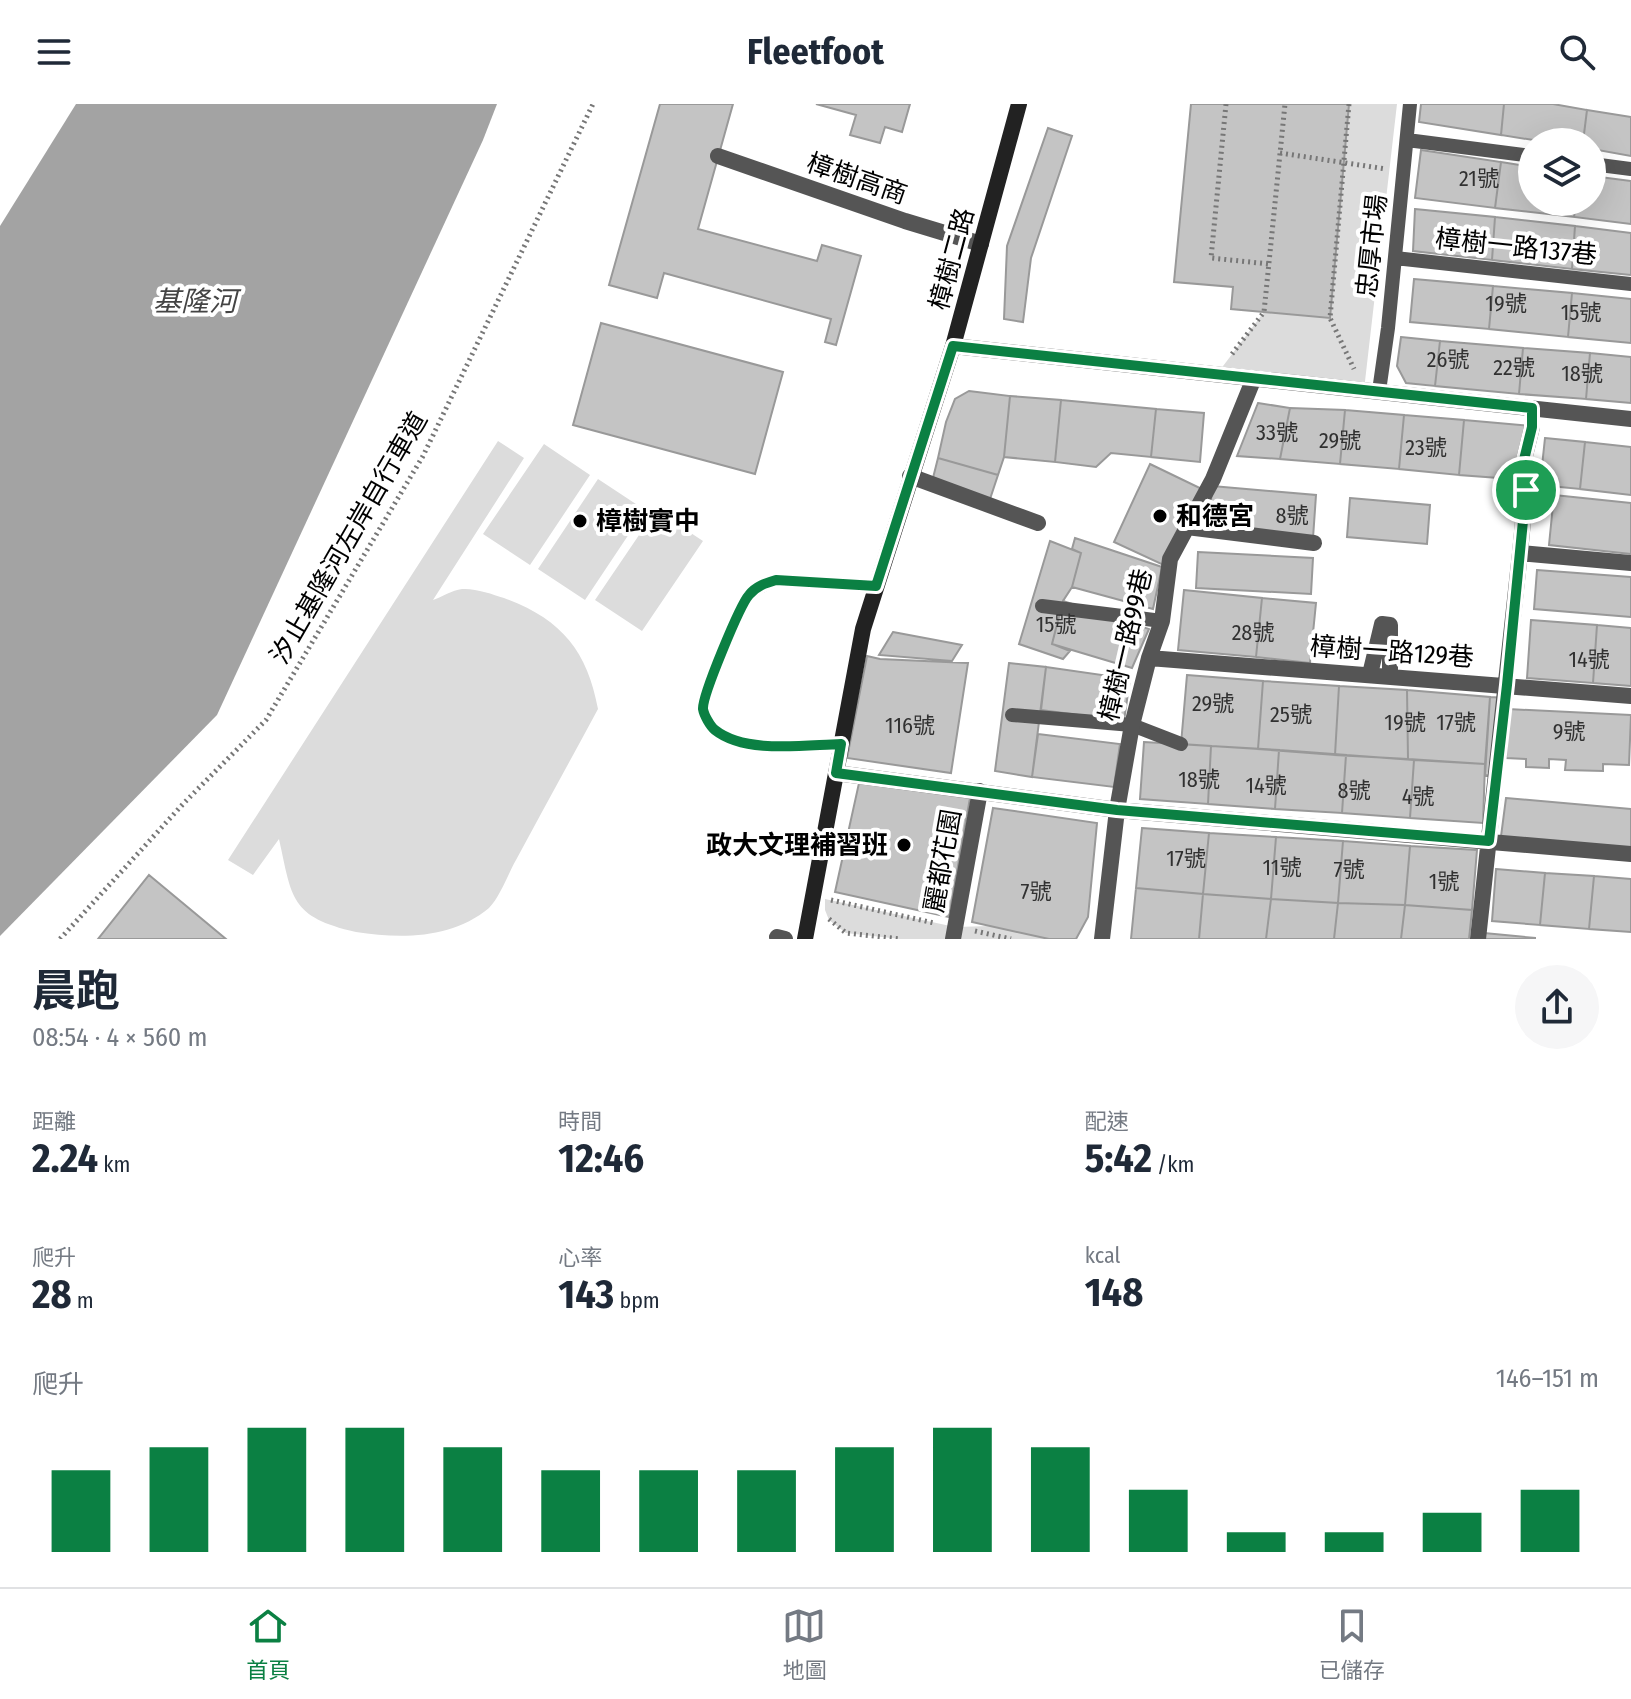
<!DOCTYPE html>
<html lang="zh-TW">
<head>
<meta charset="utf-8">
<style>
	body { margin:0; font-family:"Fira Sans Condensed","Noto Sans TC",sans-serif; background:#f6f6f7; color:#1f2937; height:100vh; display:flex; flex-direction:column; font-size:30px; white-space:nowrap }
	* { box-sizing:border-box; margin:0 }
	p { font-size:26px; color:#747a83 }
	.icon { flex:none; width:44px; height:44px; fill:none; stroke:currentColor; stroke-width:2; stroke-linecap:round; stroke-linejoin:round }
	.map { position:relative; height:835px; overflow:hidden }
	.side { display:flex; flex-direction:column; background:#fff; flex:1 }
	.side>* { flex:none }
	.tools { position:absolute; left:1518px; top:24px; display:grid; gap:16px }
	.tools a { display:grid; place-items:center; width:88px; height:88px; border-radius:50%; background:#fff; box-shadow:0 8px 32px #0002; font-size:40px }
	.pin { position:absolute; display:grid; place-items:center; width:68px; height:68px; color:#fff; margin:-34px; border:4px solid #fff; border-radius:50%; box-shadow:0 2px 8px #0007 }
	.round { display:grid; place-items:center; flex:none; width:84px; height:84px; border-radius:42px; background:#f6f6f7 }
	.headline { display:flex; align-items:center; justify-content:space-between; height:136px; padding:0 32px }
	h1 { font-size:44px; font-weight:700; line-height:60px }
	.figures { display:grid; grid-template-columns:repeat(3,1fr); gap:12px; height:136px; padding:8px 32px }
	.figures div { display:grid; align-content:center }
	.figures b { font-size:40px; font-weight:700 }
	.figures small { font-size:22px; font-weight:400 }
	.figures p { font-size:22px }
	.chart { height:224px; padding:16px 32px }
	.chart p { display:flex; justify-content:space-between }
	.chart svg { width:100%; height:144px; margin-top:8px; stroke:#0b8043; stroke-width:6 }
	header { display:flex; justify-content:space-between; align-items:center; height:104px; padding:0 32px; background:#fff; font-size:36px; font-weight:700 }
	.tabs { display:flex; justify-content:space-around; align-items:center; height:112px; border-top:2px solid #e0e1e3; background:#fff; font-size:22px; color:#747a83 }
	.tabs a { display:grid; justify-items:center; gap:4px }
	.tabs .selected { color:#0b8043 }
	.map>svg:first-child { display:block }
</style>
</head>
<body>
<header><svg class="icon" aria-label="menu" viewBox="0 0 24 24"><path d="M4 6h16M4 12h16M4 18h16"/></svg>Fleetfoot<svg class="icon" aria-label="search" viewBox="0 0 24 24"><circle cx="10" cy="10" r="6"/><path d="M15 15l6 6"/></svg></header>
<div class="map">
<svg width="1631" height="835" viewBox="0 0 1631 835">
	<rect width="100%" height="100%" fill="#fff"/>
	<!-- green -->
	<path fill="#dcdcdc" d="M 1349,0 L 1397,0 L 1364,286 L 1217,270 L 1264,208 L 1330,213 Z
		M 498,337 L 524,354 L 433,496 C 442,493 452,486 462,485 C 475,484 492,490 504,494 C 561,515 587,546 598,605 C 571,655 543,706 516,756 C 508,770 500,793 489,804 C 452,835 401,835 356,828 C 290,813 292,794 279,735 L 253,771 L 228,756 Z
		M 544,340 L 590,371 L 530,461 L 483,430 Z
		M 598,375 L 645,406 L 585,496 L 538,465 Z
		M 656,406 L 703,437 L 642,527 L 595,496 Z
		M 825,795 L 955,823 L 1066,820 L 1063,835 L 900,835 L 846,829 L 829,816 L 825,806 Z"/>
	<!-- water -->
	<path fill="#a3a3a3" d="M 76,0 L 497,0 L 483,36 L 217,611 L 0,832 L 0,122 Z"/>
	<!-- building -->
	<path fill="#c4c4c4" stroke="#999" stroke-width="2" d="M 660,0 L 733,0 L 698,125 L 817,157 L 822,141 L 861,152 L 836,241 L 825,238 L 831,215 L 664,169 L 657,194 L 609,181 Z
		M 816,0 L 910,0 L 902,28 L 885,23 L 880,39 L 850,31 L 856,11 Z
		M 1191,0 L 1349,0 L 1330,214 L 1231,205 L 1233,183 L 1174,178 Z
		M 1421,0 L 1504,0 L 1501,31 L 1419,18 Z
		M 1504,0 L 1553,0 L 1587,6 L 1583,38 L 1546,38 L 1501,31 Z
		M 1587,6 L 1631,13 L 1631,52 L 1592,45 L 1592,38 L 1583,38 Z
		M 1048,24 L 1072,32 L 1031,154 L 1023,218 L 1004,215 L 1007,142 Z
		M 1421,46 L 1501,58 L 1495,104 L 1415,94 Z
		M 1501,58 L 1532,63 L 1532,98 L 1576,98 L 1574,113 L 1495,104 Z
		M 1592,72 L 1631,77 L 1631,120 L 1574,113 L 1576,98 L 1592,98 Z
		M 1415,105 L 1495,113 L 1492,156 L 1413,147 Z
		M 1495,113 L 1575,122 L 1572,165 L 1492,156 Z
		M 1575,122 L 1631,129 L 1631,171 L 1572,165 Z
		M 1414,175 L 1493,182 L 1489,225 L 1410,218 Z
		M 1493,182 L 1572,189 L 1568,233 L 1489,225 Z
		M 1572,189 L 1631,195 L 1631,239 L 1568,233 Z
		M 601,219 L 783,268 L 755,370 L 573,321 Z
		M 1401,233 L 1440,237 L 1435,282 L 1406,279 L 1397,262 Z
		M 1440,237 L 1523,244 L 1519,290 L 1435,282 Z
		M 1523,244 L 1590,249 L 1586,295 L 1519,290 Z
		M 1590,249 L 1631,253 L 1631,299 L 1586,295 Z
		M 969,287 L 1010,292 L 1004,353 L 998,371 L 938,354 L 946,318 L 955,295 Z
		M 1010,292 L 1061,296 L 1055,358 L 1004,353 Z
		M 1061,296 L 1156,305 L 1151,353 L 1111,349 L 1096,363 L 1055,358 Z
		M 1258,299 L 1290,304 L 1280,355 L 1237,352 Z
		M 1290,304 L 1345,306 L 1340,360 L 1280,355 Z
		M 1156,305 L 1204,309 L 1200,358 L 1151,353 Z
		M 1345,306 L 1404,311 L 1399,365 L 1340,360 Z
		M 1404,311 L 1464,316 L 1459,371 L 1399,365 Z
		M 1464,316 L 1531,322 L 1526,376 L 1459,371 Z
		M 1545,334 L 1585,338 L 1580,385 L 1540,381 Z
		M 1585,338 L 1631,343 L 1631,391 L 1580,385 Z
		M 938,354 L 998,371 L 990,395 L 931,382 Z
		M 1150,360 L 1206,387 L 1170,464 L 1114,438 Z
		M 1212,382 L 1316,391 L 1313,434 L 1209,426 Z
		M 1554,391 L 1631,399 L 1631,450 L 1549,441 Z
		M 1350,394 L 1430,401 L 1427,440 L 1347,433 Z
		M 1075,434 L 1162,463 L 1153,505 L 1072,483 L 1081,449 L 1072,445 Z
		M 1050,437 L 1081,449 L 1072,483 L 1063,497 L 1052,540 L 1070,547 L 1063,555 L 1019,540 Z
		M 1198,448 L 1313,454 L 1311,490 L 1196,484 Z
		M 1537,466 L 1631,473 L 1631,513 L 1534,505 Z
		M 1184,486 L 1262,494 L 1256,553 L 1178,546 Z
		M 1262,494 L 1316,499 L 1310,559 L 1256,553 Z
		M 1063,497 L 1149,525 L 1132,564 L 1052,540 Z
		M 1531,516 L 1597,521 L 1593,579 L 1527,574 Z
		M 1597,521 L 1631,524 L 1631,582 L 1593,579 Z
		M 893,528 L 962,541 L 952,557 L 879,551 Z
		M 867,552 L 880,555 L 968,559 L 951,669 L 847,654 Z
		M 1009,559 L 1046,563 L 1032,673 L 995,667 Z
		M 1046,563 L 1130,575 L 1124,617 L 1041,606 Z
		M 1187,571 L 1263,577 L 1258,645 L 1181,640 Z
		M 1263,577 L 1339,582 L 1335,651 L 1258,645 Z
		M 1339,582 L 1407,586 L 1408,655 L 1335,651 Z
		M 1407,586 L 1490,593 L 1485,660 L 1408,655 Z
		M 1490,593 L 1506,594 L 1497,673 L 1485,671 Z
		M 1508,605 L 1631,611 L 1629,661 L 1603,660 L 1603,667 L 1565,666 L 1566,656 L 1549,655 L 1549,664 L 1526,663 L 1526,655 L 1506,654 Z
		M 1038,630 L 1120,640 L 1114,683 L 1032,673 Z
		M 1144,638 L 1211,642 L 1208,700 L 1140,695 Z
		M 1211,642 L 1279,646 L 1275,705 L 1208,700 Z
		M 1279,646 L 1346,651 L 1342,709 L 1275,705 Z
		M 1346,651 L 1414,656 L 1410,714 L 1342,709 Z
		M 1414,656 L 1485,660 L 1483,719 L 1410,714 Z
		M 859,679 L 970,694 L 949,813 L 835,788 Z
		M 1506,694 L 1631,705 L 1631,754 L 1500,740 Z
		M 993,704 L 1097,719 L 1088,813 L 1076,835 L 1049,835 L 972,818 Z
		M 1142,724 L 1209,729 L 1203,790 L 1136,784 Z
		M 1209,729 L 1276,733 L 1271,795 L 1203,790 Z
		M 1276,733 L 1343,737 L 1338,799 L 1271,795 Z
		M 1343,737 L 1410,742 L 1405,801 L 1338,799 Z
		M 1410,742 L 1477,746 L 1472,806 L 1405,801 Z
		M 1496,765 L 1545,769 L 1540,821 L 1492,817 Z
		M 1545,769 L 1594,772 L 1589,825 L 1540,821 Z
		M 149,771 L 226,835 L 98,835 Z
		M 1594,772 L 1631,775 L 1631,828 L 1589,825 Z
		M 1136,784 L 1203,790 L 1199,835 L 1131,835 Z
		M 1203,790 L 1271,795 L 1266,835 L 1199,835 Z
		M 1271,795 L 1338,799 L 1334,835 L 1266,835 Z
		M 1338,799 L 1405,801 L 1401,835 L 1334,835 Z
		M 1405,801 L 1472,806 L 1469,835 L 1401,835 Z
		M 1484,829 L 1535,834 L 1535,835 L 1484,835 Z"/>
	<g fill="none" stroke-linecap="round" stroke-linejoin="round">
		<!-- path -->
		<path stroke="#777" stroke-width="5" stroke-dasharray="2 4" stroke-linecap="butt" d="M 1226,0 L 1211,154 L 1269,160
			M 1349,0 L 1330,214 L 1354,265
			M 1280,49 L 1386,65
			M 1232,250 L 1264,208 L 1285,0
			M 831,796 L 934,819
			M 829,815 L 846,829 L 900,835
			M 975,827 L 1011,835
			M 60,835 L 183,700 L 266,616 L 423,352 L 593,0"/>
		<!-- lane -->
		<path stroke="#555" stroke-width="14" d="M 1407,36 L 1532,52
			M 1592,60 L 1631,65
			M 1395,154 L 1631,180
			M 1379,287 L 1388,224 L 1410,0
			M 1042,502 L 1162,517
			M 1012,611 L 1132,621 L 1181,640
			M 841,640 C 803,641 745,650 715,626 C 710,622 704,611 703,605 C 702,592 740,501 749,491 C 756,483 766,479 776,476 L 876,482"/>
		<!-- street -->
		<path stroke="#555" stroke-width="16" d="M 718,52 L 905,117 L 981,140
			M 953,242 L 1631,315
			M 910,372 L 1038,419
			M 1187,423 L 1314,439
			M 1520,449 L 1631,459
			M 1149,554 L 1631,592
			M 1371,566 L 1382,520 L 1390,521 L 1390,572
			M 836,669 L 1117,706 L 1631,750
			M 777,833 L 785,835
			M 953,835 L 980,687
			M 1102,835 L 1117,706 L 1132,621 L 1149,554 L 1162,517 L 1170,455 L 1213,375 L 1254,274
			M 1478,835 L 1520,449 L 1526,386 L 1521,368 L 1532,323 L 1532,304"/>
		<!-- secondary -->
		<path stroke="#222" stroke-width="16" d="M 805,835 L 863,525 L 953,242 L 1019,0"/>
	</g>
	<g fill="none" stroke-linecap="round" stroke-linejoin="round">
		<!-- route casing -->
		<g stroke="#fff" stroke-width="16">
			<path id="route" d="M 953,242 L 1532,304 L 1532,323 L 1521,368 L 1526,386 L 1507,581 L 1489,737 L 1117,706 L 836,669 L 841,640 C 804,641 745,650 715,626 C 710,622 704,611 703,605 C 702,592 740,501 749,491 C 756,482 766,479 776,476 L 876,482 Z"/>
		</g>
		<!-- route -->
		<use href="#route" stroke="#0b8043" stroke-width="10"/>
	</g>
	<!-- markers -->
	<g fill="#000" stroke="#fff" stroke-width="3">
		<circle cx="1160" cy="412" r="8"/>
		<circle cx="580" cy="417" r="8"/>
		<circle cx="904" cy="741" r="8"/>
	</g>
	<g text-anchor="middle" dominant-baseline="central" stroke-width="8" stroke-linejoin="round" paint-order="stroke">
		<!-- number labels -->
		<g font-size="22" fill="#313131">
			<text x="1479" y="74">21號</text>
			<text x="1506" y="199">19號</text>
			<text x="1581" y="208">15號</text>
			<text x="1448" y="255">26號</text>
			<text x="1514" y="263">22號</text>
			<text x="1582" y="269">18號</text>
			<text x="1277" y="328">33號</text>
			<text x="1340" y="336">29號</text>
			<text x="1426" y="343">23號</text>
			<text x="1292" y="411">8號</text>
			<text x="1056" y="520">15號</text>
			<text x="1253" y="528">28號</text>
			<text x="1589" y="555">14號</text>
			<text x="1213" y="599">29號</text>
			<text x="1291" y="610">25號</text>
			<text x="1405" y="618">19號</text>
			<text x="1456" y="618">17號</text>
			<text x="910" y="621">116號</text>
			<text x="1569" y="627">9號</text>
			<text x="1199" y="675">18號</text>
			<text x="1266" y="681">14號</text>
			<text x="1354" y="686">8號</text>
			<text x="1418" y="692">4號</text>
			<text x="1186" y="754">17號</text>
			<text x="1282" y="763">11號</text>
			<text x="1349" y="765">7號</text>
			<text x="1444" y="777">1號</text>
			<text x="1036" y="787">7號</text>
		</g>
		<!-- street labels -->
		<g font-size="26" fill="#000" stroke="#fff">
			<text transform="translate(857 75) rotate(19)">樟樹高商</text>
			<text transform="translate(1372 142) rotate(-84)">忠厚市場</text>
			<text transform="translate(1516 143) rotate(6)">樟樹一路137巷</text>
			<text transform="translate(952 155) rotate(-75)">樟樹二路</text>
			<text transform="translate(349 434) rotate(-60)">汐止基隆河左岸自行車道</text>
			<text transform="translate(1126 541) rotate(-77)">樟樹一路99巷</text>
			<text transform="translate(1392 548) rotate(4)">樟樹一路129巷</text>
			<text transform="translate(943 757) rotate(-80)">麗都花園</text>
		</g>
		<!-- poi labels -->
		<g font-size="26" font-weight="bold" fill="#000" stroke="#fff" text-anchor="start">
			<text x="1176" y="412">和德宮</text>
			<text x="596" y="417">樟樹實中</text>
			<text x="888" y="741" text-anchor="end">政大文理補習班</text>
		</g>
		<!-- water labels -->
		<g font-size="28" font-style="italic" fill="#444" stroke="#fff">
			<text x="195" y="197">基隆河</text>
		</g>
	</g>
</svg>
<div class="tools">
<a><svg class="icon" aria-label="layers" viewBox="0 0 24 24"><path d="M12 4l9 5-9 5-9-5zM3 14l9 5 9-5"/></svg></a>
</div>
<div class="pin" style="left:1526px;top:386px;background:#1e9e55"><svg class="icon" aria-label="arrive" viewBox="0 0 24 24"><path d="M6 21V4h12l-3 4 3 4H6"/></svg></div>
</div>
<section class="side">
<div class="headline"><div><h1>晨跑</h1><p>08:54 · 4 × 560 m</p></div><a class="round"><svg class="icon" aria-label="share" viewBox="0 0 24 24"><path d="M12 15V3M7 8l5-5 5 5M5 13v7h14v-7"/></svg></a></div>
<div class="figures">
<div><p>距離</p><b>2.24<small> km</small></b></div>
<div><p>時間</p><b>12:46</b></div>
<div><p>配速</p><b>5:42<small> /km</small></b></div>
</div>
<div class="figures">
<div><p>爬升</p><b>28<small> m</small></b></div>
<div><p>心率</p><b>143<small> bpm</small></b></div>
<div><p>kcal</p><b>148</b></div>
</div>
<div class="chart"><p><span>爬升</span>146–151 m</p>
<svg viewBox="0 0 160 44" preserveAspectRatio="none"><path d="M5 44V19M15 44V12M25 44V6M35 44V6M45 44V12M55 44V19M65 44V19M75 44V19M85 44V12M95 44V6M105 44V12M115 44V25M125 44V38M135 44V38M145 44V32M155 44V25"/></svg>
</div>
</section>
<nav class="tabs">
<a class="selected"><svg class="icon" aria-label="home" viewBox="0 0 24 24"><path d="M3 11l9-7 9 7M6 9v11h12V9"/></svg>首頁</a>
<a><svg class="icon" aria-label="map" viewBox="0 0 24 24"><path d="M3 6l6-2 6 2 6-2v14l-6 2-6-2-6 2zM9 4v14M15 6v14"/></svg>地圖</a>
<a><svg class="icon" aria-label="saved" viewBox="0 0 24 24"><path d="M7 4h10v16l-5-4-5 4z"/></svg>已儲存</a>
</nav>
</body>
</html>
